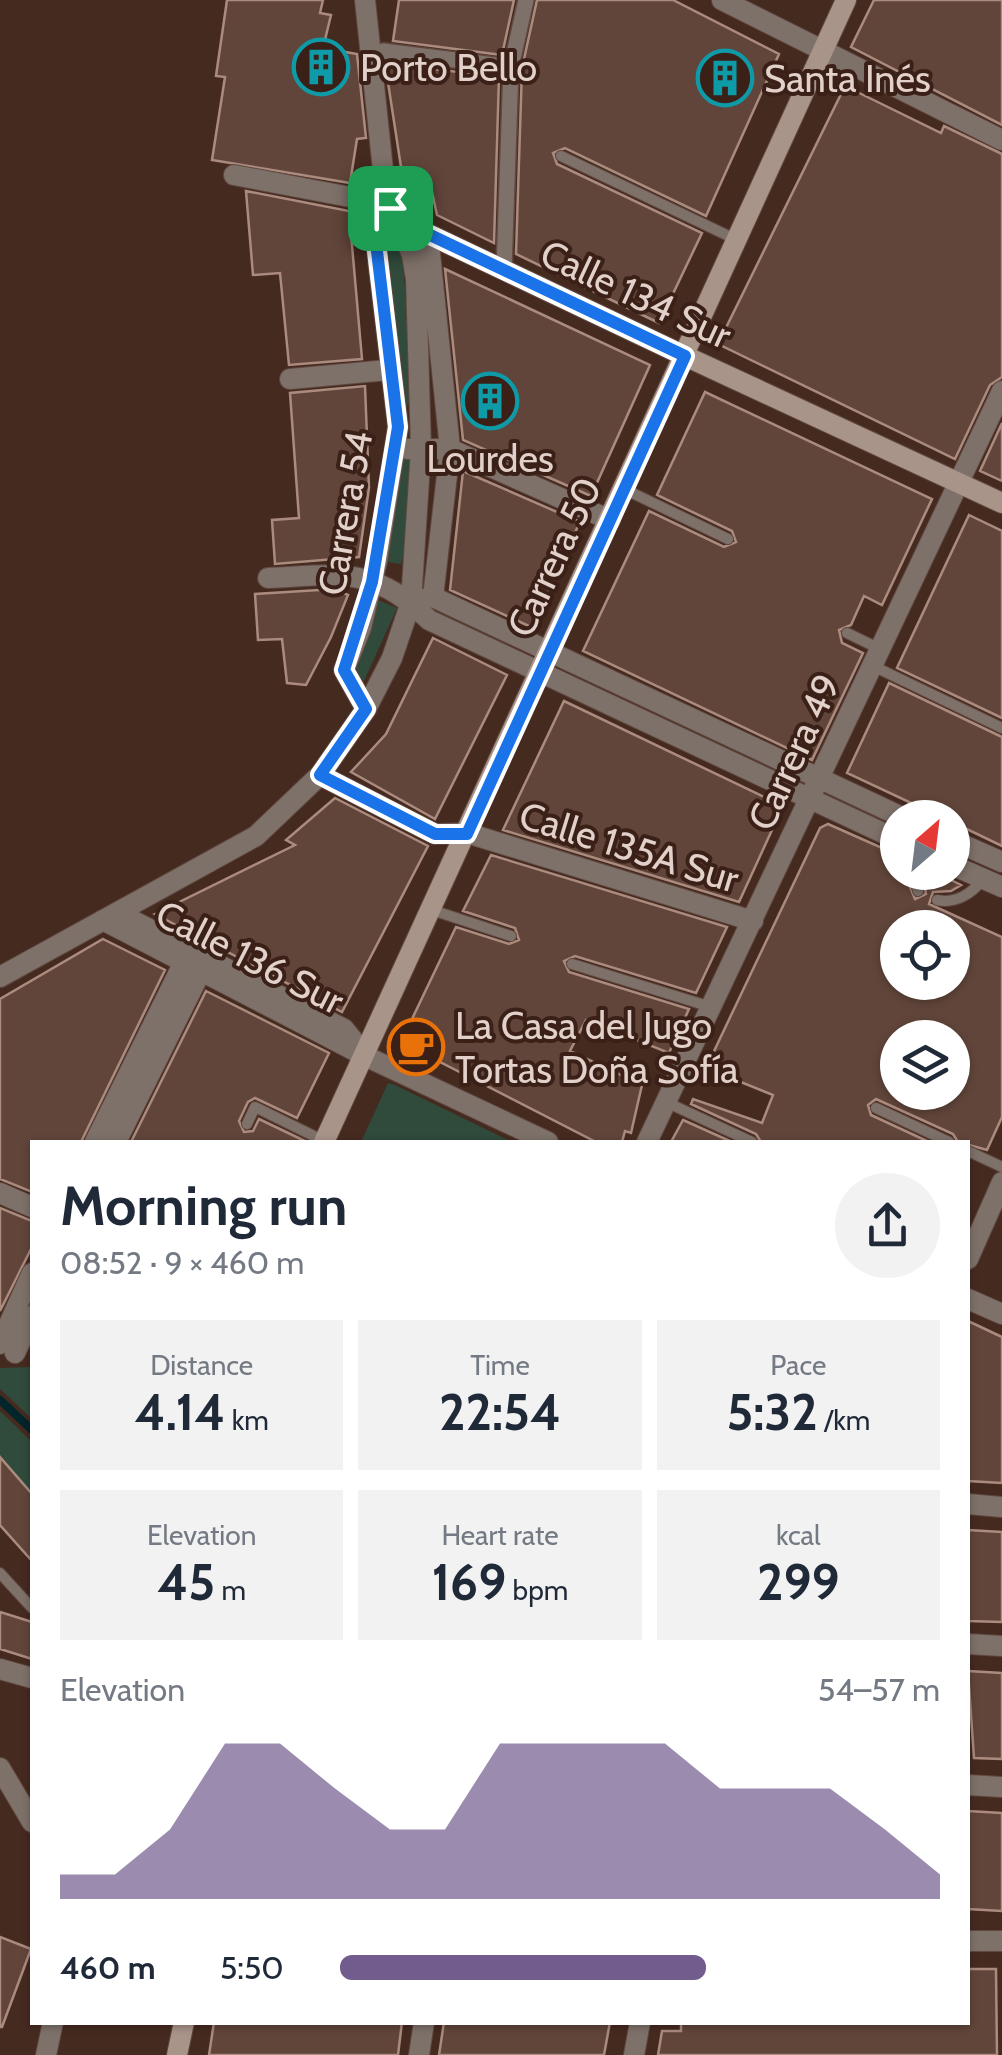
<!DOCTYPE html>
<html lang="en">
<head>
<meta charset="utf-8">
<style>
	body { margin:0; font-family:Cabin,sans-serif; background:#f2f2f3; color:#1f2937; height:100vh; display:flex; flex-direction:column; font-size:38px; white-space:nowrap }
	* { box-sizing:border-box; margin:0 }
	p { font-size:32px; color:#747a83 }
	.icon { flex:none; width:55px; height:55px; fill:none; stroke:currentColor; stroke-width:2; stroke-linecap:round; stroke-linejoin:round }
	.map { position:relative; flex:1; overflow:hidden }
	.side { position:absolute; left:30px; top:1140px; width:940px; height:885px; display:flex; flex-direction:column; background:#fff; border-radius:0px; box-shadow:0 2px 8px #0004 }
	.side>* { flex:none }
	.needle { width:65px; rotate:28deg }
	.controls { position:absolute; left:880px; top:800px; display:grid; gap:20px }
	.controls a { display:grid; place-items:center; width:90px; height:90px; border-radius:50%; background:#fff; box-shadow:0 2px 8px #0004; font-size:50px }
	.pin { position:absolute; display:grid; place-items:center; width:85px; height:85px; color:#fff; margin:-42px; border-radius:20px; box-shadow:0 5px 15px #0006 }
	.round { display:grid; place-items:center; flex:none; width:105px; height:105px; border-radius:52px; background:#f2f2f3 }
	.summary { display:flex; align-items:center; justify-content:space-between; height:170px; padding:0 30px }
	h1 { font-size:55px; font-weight:700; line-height:75px }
	.stats { display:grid; grid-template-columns:repeat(3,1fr); gap:15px; height:170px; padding:10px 30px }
	.stats div { display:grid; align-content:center; border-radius:0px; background:#f2f2f3; text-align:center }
	.stats b { font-size:50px; font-weight:700 }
	.stats small { font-size:28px; font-weight:400 }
	.stats p { font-size:28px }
	.chart { height:280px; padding:20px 30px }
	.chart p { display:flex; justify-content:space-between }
	.chart svg { width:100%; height:180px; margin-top:10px; fill:#725c8e; opacity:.7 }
	ul { padding:0 30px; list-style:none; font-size:32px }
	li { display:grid; grid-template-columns:160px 120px 1fr; align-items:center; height:75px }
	li i { height:25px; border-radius:12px; background:#725c8e }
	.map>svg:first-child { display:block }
</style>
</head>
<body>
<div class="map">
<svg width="1002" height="2055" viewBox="0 0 1002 2055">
	<rect width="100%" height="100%" fill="#452a20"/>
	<!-- green -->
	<path fill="#304b3b" d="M 387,246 L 402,246 L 412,394 L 404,413 Z
		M 398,454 L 410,454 L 411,524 L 401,564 L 387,562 Z
		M 378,600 L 397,608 L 364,681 L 359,678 L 356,667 Z
		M 388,1083 L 395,1085 L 512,1142 L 361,1142 Z
		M 32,1367 L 32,1419 L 0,1389 L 0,1368 Z
		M 0,1411 L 32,1442 L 32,1494 L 0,1457 Z"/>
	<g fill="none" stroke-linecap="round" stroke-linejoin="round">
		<!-- stream -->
		<path stroke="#00252b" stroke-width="8" d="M 0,1400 L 32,1430"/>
	</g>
	<!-- building -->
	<path fill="#61453a" stroke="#ac8b7f" stroke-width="2.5" fill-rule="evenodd" d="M 227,0 L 323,0 L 320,13 L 331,15 L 323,48 L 357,54 L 366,138 L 357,139 L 350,183 L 212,160 L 225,77 L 216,76 Z
		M 399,0 L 514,0 L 502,55 L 393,41 Z
		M 537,0 L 673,0 L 779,54 L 706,216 L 565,148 L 553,153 L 557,164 L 702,233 L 659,323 L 516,254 L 522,68 Z
		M 874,0 L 1002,0 L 1002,125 L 851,47 Z
		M 385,63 L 499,77 L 494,243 L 437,215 L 430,183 L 403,180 Z
		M 845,86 L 941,133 L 944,126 L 1002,154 L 1002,377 L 990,385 L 955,459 L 718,344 Z
		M 246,191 L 349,211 L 362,359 L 289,365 L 280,273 L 253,275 Z
		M 445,269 L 650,365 L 591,496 L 463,440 Z
		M 365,386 L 369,488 L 359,557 L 275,564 L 272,520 L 299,518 L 290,393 Z
		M 705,392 L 932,499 L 882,605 L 864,596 L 851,625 L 839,630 L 842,643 L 863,653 L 812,760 L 583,651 L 649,511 L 724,547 L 736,542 L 732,531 L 657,495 Z
		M 1002,423 L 1002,481 L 980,471 Z
		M 463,471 L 580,522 L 531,627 L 450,590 Z
		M 969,515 L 1002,531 L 1002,718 L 897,668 Z
		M 335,589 L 348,595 L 331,637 L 306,685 L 287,683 L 282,639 L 258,640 L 255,594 Z
		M 433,638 L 507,675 L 435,819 L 351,772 L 386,734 Z
		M 889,683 L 1002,737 L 1002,846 L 952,822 L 952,818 L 943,818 L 847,773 Z
		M 564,701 L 783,806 L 739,902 L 503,830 Z
		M 335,798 L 428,846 L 342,1012 L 155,914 L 295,845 L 286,840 Z
		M 828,824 L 898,855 L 898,872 L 904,872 L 915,899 L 926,894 L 922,872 L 935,872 L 961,885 L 951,891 L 933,892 L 929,904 L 1002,937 L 1002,1117 L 987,1150 L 958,1142 L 953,1134 L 876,1099 L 868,1105 L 871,1115 L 929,1142 L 761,1142 L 756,1134 L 691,1104 L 693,1099 L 762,1123 L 773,1095 L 706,1068 L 820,828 ZM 898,928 L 952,928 L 952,982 L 898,982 ZM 898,1038 L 952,1038 L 952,1092 L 898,1092 Z
		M 491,855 L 727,927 L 696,993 L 575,956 L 564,961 L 569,972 L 689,1009 L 669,1053 L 586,1020 L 570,1051 L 642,1085 L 631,1133 L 625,1131 L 622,1142 L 596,1142 L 401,1042 L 456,927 L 509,944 L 519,940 L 515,928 L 463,911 Z
		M 103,939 L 165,970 L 81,1142 L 32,1142 L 32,1192 L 0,1179 L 0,999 Z
		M 206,991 L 329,1053 L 297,1118 L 255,1098 L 248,1102 L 239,1121 L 244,1132 L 253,1131 L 259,1119 L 307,1142 L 131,1142 Z
		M 683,1120 L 732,1142 L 671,1142 Z
		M 0,1208 L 32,1221 L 32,1247 L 0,1311 Z
		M 968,1321 L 1002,1337 L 1002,1483 L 968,1481 Z
		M 0,1457 L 32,1494 L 32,1561 L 0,1525 Z
		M 968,1530 L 1002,1532 L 1002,1622 L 968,1621 Z
		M 0,1612 L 32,1622 L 32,1659 L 0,1649 Z
		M 968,1671 L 1002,1673 L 1002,1759 L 974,1758 Z
		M 968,1811 L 1002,1813 L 1002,1911 L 968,1909 Z
		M 0,1937 L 31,1949 L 2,2027 L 0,2027 Z
		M 968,1969 L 996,1969 L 997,2055 L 658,2055 L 662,2031 L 681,2031 L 681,2022 L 968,2022 Z
		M 214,2022 L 402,2022 L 398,2055 L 209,2055 Z
		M 444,2022 L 610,2022 L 604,2055 L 439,2055 Z"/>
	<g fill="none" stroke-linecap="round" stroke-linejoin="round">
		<!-- service casing -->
		<g stroke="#61483f" stroke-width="12">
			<path id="service" d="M 561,156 L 737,240
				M 624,489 L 728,539
				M 847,633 L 880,649
				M 873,666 L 1002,728
				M 913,872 L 918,891
				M 937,900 C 955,904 972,894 983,879
				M 432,910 L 511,936
				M 572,964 L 711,1007
				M 666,1102 L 752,1142
				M 876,1108 L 949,1142
				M 247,1124 L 255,1107 L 324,1141
				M 968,1151 L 1002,1167
				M 0,1573 L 32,1608"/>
		</g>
		<!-- pedestrian casing -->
		<g stroke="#61483f" stroke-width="18">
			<path id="pedestrian" d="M 383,51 L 511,67
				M 504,270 L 511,67 L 526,0"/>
		</g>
		<!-- minor casing -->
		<g stroke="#61483f" stroke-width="22">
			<path id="minor" d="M 722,0 L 1002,140
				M 234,175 L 371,201 L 428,234 L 685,356
				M 428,234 L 450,449 L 433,597
				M 290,379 L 388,370
				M 407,449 L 450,449 L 610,520
				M 268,578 C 338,575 374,565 429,620 L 898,840
				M 411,602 L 433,597 L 904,818
				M 366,709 L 344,670 L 361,628 L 377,561 L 398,427 L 371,201
				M 320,775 L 435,834 L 467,833 L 753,921
				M 952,840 L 1002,862
				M 952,865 L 1002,887
				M 118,913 L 344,1029 L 361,1050
				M 103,920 L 365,1056 L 548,1142
				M 0,977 L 256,836 L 320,775 L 366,709 L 392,658 L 411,602 L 421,449 L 416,279 L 412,255 L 385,189 L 365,0
				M 95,1142 L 189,952
				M 116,1142 L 206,961
				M 647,1142 L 1002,391
				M 0,1193 L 32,1207
				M 968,1259 L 1002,1182
				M 968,1299 L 1002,1314
				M 0,1344 L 32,1273
				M 15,1353 L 32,1316
				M 968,1504 L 1002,1507
				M 968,1644 L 1002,1646
				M 0,1669 L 32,1678
				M 0,1768 L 32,1822
				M 968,1785 L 1002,1787
				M 968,1941 L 1002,1941
				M 46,2055 L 53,2022
				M 419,2055 L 424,2022
				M 634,2055 L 640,2022"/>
		</g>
		<!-- secondary casing -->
		<g stroke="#61483f" stroke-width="22">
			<path id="secondary" d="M 685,356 L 1002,503
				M 324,1142 L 846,0
				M 177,2055 L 184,2022"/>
		</g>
		<!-- service -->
		<use href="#service" stroke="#7e716a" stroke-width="10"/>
		<!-- pedestrian -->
		<use href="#pedestrian" stroke="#7e716a" stroke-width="15"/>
		<!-- minor -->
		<use href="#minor" stroke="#7e716a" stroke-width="20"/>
		<!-- secondary -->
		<use href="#secondary" stroke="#a9948a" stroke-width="20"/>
	</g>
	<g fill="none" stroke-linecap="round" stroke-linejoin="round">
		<!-- route casing -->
		<g stroke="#fff" stroke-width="20">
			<path id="route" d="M 371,201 L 428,234 L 685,356 L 467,834 L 435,834 L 320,775 L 366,709 L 344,670 L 372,582 L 398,427 Z"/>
		</g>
		<!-- route -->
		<use href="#route" stroke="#1a73e8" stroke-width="12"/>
	</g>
	<!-- icons -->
	<defs>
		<g id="building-ring" transform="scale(2.875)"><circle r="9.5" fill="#3a2017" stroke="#0f9aa8" stroke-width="1.5"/><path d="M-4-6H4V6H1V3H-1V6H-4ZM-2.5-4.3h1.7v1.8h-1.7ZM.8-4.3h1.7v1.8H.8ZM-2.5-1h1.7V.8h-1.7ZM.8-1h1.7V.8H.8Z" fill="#0f9aa8"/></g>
		<g id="cafe-ring" transform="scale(2.875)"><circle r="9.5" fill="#3a2017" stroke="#e8710a" stroke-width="1.5"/><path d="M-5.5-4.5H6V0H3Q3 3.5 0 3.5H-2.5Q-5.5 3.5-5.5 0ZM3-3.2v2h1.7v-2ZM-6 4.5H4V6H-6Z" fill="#e8710a"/></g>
	</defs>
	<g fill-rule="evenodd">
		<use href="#building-ring" x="321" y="67"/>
		<use href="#building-ring" x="725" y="78"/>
		<use href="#building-ring" x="490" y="401"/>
		<use href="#cafe-ring" x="416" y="1047"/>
	</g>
	<g text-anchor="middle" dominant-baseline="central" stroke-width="8" stroke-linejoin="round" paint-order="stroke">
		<!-- poi labels -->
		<g font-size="38" fill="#e2d1ca" stroke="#3a2017" text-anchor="start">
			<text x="360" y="67">Porto Bello</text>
			<text x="764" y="78">Santa Inés</text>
			<text x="490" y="458" text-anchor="middle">Lourdes</text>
			<text x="455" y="1025">La Casa del Jugo<tspan x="455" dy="44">Tortas Doña Sofía</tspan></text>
		</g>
		<!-- street labels -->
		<g font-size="38" fill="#e2d1ca" stroke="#3a2017">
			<text transform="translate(636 294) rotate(25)">Calle 134 Sur</text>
			<text transform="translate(345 513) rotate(-80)">Carrera 54</text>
			<text transform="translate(554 557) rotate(-65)">Carrera 50</text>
			<text transform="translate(794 752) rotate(-65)">Carrera 49</text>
			<text transform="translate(629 847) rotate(17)">Calle 135A Sur</text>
			<text transform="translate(250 957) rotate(27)">Calle 136 Sur</text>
		</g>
	</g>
</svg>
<div class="controls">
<a><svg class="needle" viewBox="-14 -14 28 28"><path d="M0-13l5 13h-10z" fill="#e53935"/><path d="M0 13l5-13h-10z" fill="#747a83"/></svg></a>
<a><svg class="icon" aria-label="locate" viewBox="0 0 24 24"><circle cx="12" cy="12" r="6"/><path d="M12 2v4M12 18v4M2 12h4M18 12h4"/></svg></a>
<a><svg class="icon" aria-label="layers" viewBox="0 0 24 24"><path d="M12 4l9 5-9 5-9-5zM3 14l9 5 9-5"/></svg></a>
</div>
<div class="pin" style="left:390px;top:208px;background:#1e9e55"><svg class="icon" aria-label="arrive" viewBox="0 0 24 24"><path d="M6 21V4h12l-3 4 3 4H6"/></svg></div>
<section class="side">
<div class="summary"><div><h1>Morning run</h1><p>08:52 · 9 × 460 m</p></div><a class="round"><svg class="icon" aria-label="share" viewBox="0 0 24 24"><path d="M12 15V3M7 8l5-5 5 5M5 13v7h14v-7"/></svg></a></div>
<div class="stats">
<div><p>Distance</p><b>4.14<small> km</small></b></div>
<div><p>Time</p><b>22:54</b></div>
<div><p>Pace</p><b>5:32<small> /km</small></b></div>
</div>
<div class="stats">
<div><p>Elevation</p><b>45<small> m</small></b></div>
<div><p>Heart rate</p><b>169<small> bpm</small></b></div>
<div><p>kcal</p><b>299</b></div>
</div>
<div class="chart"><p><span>Elevation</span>54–57 m</p>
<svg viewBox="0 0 160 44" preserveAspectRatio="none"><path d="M0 44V38L10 38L20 27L30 6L40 6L50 17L60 27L70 27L80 6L90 6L100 6L110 6L120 17L130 17L140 17L150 27L160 38V44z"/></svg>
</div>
<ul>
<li><b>460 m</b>5:50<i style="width:61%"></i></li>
</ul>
</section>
</div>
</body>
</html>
